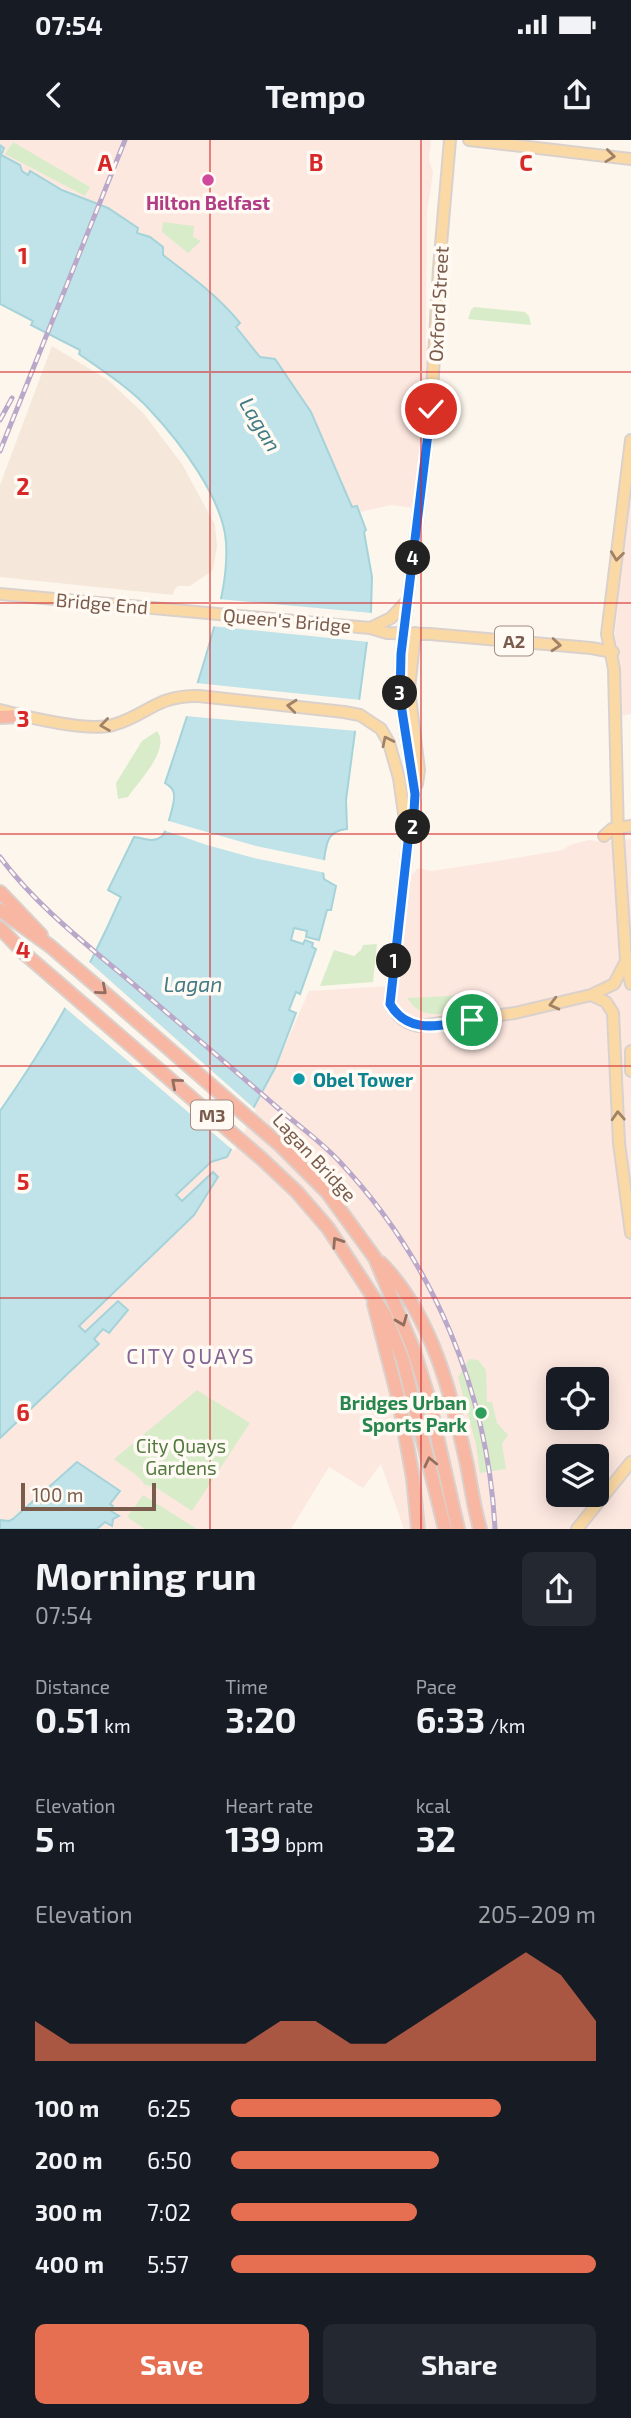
<!DOCTYPE html>
<html lang="en">
<head>
<meta charset="utf-8">
<style>
	body { margin:0; font-family:"Exo 2",sans-serif; background:#242831; color:#f1f3f6; height:100vh; display:flex; flex-direction:column; font-size:26px; white-space:nowrap }
	* { box-sizing:border-box; margin:0 }
	p { font-size:23px; color:#9ea1a6 }
	.icon { flex:none; width:38px; height:38px; fill:none; stroke:currentColor; stroke-width:2; stroke-linecap:round; stroke-linejoin:round }
	.map { position:relative; height:1389px; overflow:hidden }
	.drawer { display:flex; flex-direction:column; background:#171b24; flex:1 }
	.drawer>* { flex:none }
	.controls { position:absolute; left:546px; top:1227px; display:grid; gap:14px }
	.controls a { display:grid; place-items:center; width:63px; height:63px; border-radius:10px; background:#171b24; box-shadow:0 4px 18px #0003; font-size:35px }
	.scale { position:absolute; left:21px; bottom:18px; width:135px; box-sizing:border-box; padding-left:7px; border:4px solid #7a5c4d; border-top:0; font-size:19px; line-height:24px; white-space:nowrap; color:#7a5c4d; -webkit-text-stroke:5px #fffaf3; paint-order:stroke }
	.pin { position:absolute; display:grid; place-items:center; width:60px; height:60px; color:#fff; margin:-30px; border:4px solid #fff; border-radius:50%; box-shadow:0 2px 7px #0007 }
	.km { position:absolute; width:35px; height:35px; margin:-18px; border-radius:50%; background:#222; color:#fff; font-size:19px; line-height:35px; text-align:center }
	.round { display:grid; place-items:center; flex:none; width:74px; height:74px; border-radius:10px; background:#242831 }
	.headline { display:flex; align-items:center; justify-content:space-between; height:119px; padding:0 35px }
	h1 { font-size:38px; font-weight:700; line-height:52px }
	.figures { display:grid; grid-template-columns:repeat(3,1fr); gap:10px; height:119px; padding:7px 35px }
	.figures div { display:grid; align-content:center }
	.figures b { font-size:35px; font-weight:700 }
	.figures small { font-size:19px; font-weight:400 }
	.figures p { font-size:19px }
	.chart { height:196px; padding:14px 35px }
	.chart p { display:flex; justify-content:space-between }
	.chart svg { width:100%; height:126px; margin-top:7px; fill:#e76f51; opacity:.7 }
	.primary-button { display:flex; gap:14px; margin-top:auto; padding:14px 35px }
	.primary-button a { flex:1; height:80px; border-radius:10px; background:#e76f51; color:#fff; font-size:28px; font-weight:700; line-height:80px; text-align:center }
	.primary-button a+a { background:#242831; color:#f1f3f6 }
	ul { padding:0 35px; list-style:none; font-size:23px }
	li { display:grid; grid-template-columns:112px 84px 1fr; align-items:center; height:52px }
	li i { height:18px; border-radius:9px; background:#e76f51 }
	.status { display:flex; justify-content:space-between; align-items:center; height:49px; padding:0 35px; background:#171b24; direction:ltr }
	.status svg { height:19px; fill:currentColor }
	header { display:flex; justify-content:space-between; align-items:center; height:91px; padding:0 35px; background:#171b24; font-size:32px; font-weight:700 }
	.map>svg:first-child { display:block }
</style>
</head>
<body>
<div class="status"><b>07:54</b><svg viewBox="0 0 49 12"><path d="M0 12V9h3v3zM5 12V6h3v6zM10 12V3h3v9zM15 12V0h3v12zM26 1h20v11H26zM47 4h2v5h-2z"/></svg></div>
<header><svg class="icon" aria-label="back" viewBox="0 0 24 24"><path d="M15 5l-7 7 7 7"/></svg>Tempo<svg class="icon" aria-label="share" viewBox="0 0 24 24"><path d="M12 15V3M7 8l5-5 5 5M5 13v7h14v-7"/></svg></header>
<div class="map">
<svg width="631" height="1389" viewBox="0 0 631 1389">
	<rect width="100%" height="100%" fill="#fdf6ec"/>
	<!-- residential -->
	<path fill="#f5e8da" d="M 52,206 L 108,240 L 144,274 L 182,324 L 215,385 L 217,406 L 213,430 L 190,446 L 178,446 L 174,450 L 173,455 L 0,437 L 0,345 Z"/>
	<!-- commercial -->
	<path fill="#fde8e0" fill-rule="evenodd" d="M 0,0 L 431,0 L 429,20 L 433,32 L 427,73 L 426,204 L 434,236 L 419,369 L 391,365 L 360,372 L 352,368 L 261,218 L 209,150 L 163,115 L 150,97 L 136,93 L 106,67 L 22,31 L 0,18 Z
		M 631,337 L 631,574 L 619,576 L 613,512 Z
		M 631,699 L 631,1389 L 404,1389 L 381,1324 L 363,1348 L 329,1327 L 291,1389 L 90,1389 L 0,1383 L 0,1297 L 98,1205 L 93,1199 L 104,1189 L 108,1193 L 118,1161 L 85,1192 L 78,1186 L 213,1032 L 181,1061 L 176,1055 L 211,1022 L 227,1016 L 275,928 L 309,851 L 391,846 L 402,747 L 418,728 L 431,731 L 491,722 L 563,710 L 570,705 L 589,700 L 606,702 ZM 558,1239 L 597,1239 L 597,1278 L 558,1278 ZM 558,1316 L 597,1316 L 597,1354 L 558,1354 Z"/>
	<!-- green -->
	<path fill="#d8ecc9" d="M 13,2 L 90,47 L 85,56 L 5,14 Z
		M 163,82 L 194,86 L 193,97 L 201,101 L 188,113 L 162,92 Z
		M 474,167 L 525,172 L 529,176 L 531,185 L 468,179 L 471,170 Z
		M 157,591 C 171,609 139,641 128,657 L 118,659 L 116,643 L 142,601 Z
		M 377,804 L 373,842 L 320,846 L 334,810 L 354,816 L 361,810 L 363,805 Z
		M 467,855 L 468,870 C 444,873 422,882 407,858 Z
		M 469,1219 L 478,1220 L 486,1230 L 487,1262 L 492,1262 L 497,1283 L 508,1295 L 502,1304 L 506,1329 L 480,1333 L 476,1305 L 458,1237 Z
		M 197,1250 L 250,1283 L 192,1371 L 155,1347 L 145,1345 C 135,1331 127,1330 114,1319 Z
		M 143,1355 L 197,1389 L 145,1389 L 127,1377 Z"/>
	<!-- water -->
	<path fill="#bfe3e8" stroke="#a5d3da" stroke-width="2" d="M 0,5 L 4,8 L 1,15 L 20,25 L 22,31 L 28,35 L 30,31 L 62,50 L 108,68 L 138,88 L 137,93 L 150,97 L 163,107 L 163,115 C 191,136 218,156 240,183 L 236,187 L 260,217 L 275,219 L 311,272 L 352,367 L 357,366 L 366,390 L 364,392 L 372,437 L 371,471 L 346,660 L 347,689 C 341,690 334,691 330,697 C 325,705 322,730 324,739 L 336,746 L 331,770 L 327,770 L 319,800 L 306,797 L 307,791 L 294,788 L 291,800 L 303,804 L 305,800 L 313,803 L 312,807 L 316,809 L 300,854 L 296,852 L 289,870 L 296,873 L 275,928 L 227,1017 L 211,1022 L 176,1055 L 182,1061 L 213,1032 L 218,1037 L 194,1075 L 79,1186 L 85,1192 L 118,1161 L 128,1170 L 109,1193 L 103,1189 L 94,1199 L 99,1204 L 0,1298 L 0,971 C 47,904 88,833 121,757 L 108,750 L 134,697 C 143,698 153,703 161,697 C 166,694 175,662 174,655 C 174,649 170,646 165,643 C 182,592 199,542 213,491 C 221,462 228,432 226,402 C 223,358 179,301 150,270 C 130,248 103,231 79,214 L 80,210 L 31,185 L 33,181 L 0,164 Z
		M 77,1322 L 120,1351 L 110,1364 L 113,1366 L 111,1371 L 119,1376 L 113,1379 L 112,1386 L 105,1382 L 97,1389 L 0,1389 L 0,1380 L 9,1381 L 13,1379 Z"/>
	<!-- pier -->
	<path fill="#fdf6ec" d="M 218,459 L 372,473 L 369,502 L 211,486 Z
		M 196,543 L 361,560 L 357,591 L 185,576 Z
		M 165,680 L 256,706 L 328,721 L 326,733 L 254,718 L 207,705 L 163,690 Z
		M 88,821 L 256,970 L 234,1011 L 63,866 Z"/>
	<g fill="none" stroke-linecap="round" stroke-linejoin="round">
		<!-- primary casing -->
		<g stroke="#dad1cd" stroke-width="14">
			<path id="primary" d="M 469,0 L 631,19
				M 631,300 L 607,494 L 614,529 L 618,696 L 626,821 L 631,844
				M 0,454 L 370,488 L 387,493 L 430,494 L 591,508 L 613,512
				M 370,488 L 391,478 L 406,462
				M 415,493 L 409,549 L 419,630 L 417,644
				M 0,570 C 27,577 88,592 113,585 C 148,575 156,555 199,556 L 344,572 L 360,575 L 381,589 L 389,603 L 399,638 L 408,702 L 390,864 C 397,876 404,883 418,886 L 515,873 L 591,855 L 614,844 L 626,821
				M 410,696 L 413,689 L 415,654 L 400,558 L 401,514 L 431,269 L 439,128 L 450,0
				M 604,696 L 612,689 L 631,686
				M 591,855 L 606,862 L 613,873 L 619,1003 L 631,1093
				M 631,911 L 631,931
				M 577,1389 L 631,1322"/>
		</g>
		<!-- highway casing -->
		<g stroke="#dad1cd" stroke-width="16">
			<path id="highway" d="M 0,577 L 21,576
				M 0,752 L 41,795
				M 0,770 L 50,806 L 99,848 L 281,1006 L 327,1052 L 375,1118 L 413,1208 L 428,1256 L 458,1389
				M 0,788 L 24,813 L 262,1019 L 297,1052 L 328,1088 L 385,1175 L 403,1220 L 445,1389
				M 381,1123 C 432,1175 452,1256 467,1325 C 471,1346 474,1368 480,1389
				M 374,1164 L 399,1261 L 413,1338 L 418,1389"/>
		</g>
		<!-- primary -->
		<use href="#primary" stroke="#fbd9a5" stroke-width="10"/>
		<!-- highway -->
		<use href="#highway" stroke="#f7b7a3" stroke-width="12"/>
		<!-- rail casing -->
		<g stroke="#b9a8c9" stroke-width="5">
			<path id="rail" d="M 0,280 L 12,258
				M 0,311 L 125,0
				M 0,717 C 38,768 90,807 138,848 C 185,888 232,928 279,969 C 299,986 321,1002 339,1021 C 434,1122 488,1252 495,1389"/>
		</g>
		<!-- rail -->
		<use href="#rail" stroke="#fffaf3" stroke-width="2.5" stroke-dasharray="8" stroke-linecap="butt"/>
	</g>
	<!-- one-way arrows -->
	<defs><path id="oneway-chevron" d="M-2-3.5L2.5 0L-2 3.5" fill="none" stroke-width="1.6" stroke-linecap="round" stroke-linejoin="round" transform="scale(1.75)"/></defs>
	<g stroke="#a18267">
		<use href="#oneway-chevron" transform="translate(610 16) rotate(7)"/>
		<use href="#oneway-chevron" transform="translate(617 416) rotate(97)"/>
		<use href="#oneway-chevron" transform="translate(556 505) rotate(5)"/>
		<use href="#oneway-chevron" transform="translate(292 566) rotate(-174)"/>
		<use href="#oneway-chevron" transform="translate(105 585) rotate(172)"/>
		<use href="#oneway-chevron" transform="translate(387 601) rotate(-116)"/>
		<use href="#oneway-chevron" transform="translate(554 864) rotate(166)"/>
		<use href="#oneway-chevron" transform="translate(618 976) rotate(-93)"/>
	</g>
	<g stroke="#936e5e">
		<use href="#oneway-chevron" transform="translate(102 850) rotate(41)"/>
		<use href="#oneway-chevron" transform="translate(176 943) rotate(-139)"/>
		<use href="#oneway-chevron" transform="translate(337 1102) rotate(-123)"/>
		<use href="#oneway-chevron" transform="translate(402 1181) rotate(68)"/>
		<use href="#oneway-chevron" transform="translate(430 1322) rotate(-103)"/>
	</g>
	<g fill="none" stroke-linecap="round" stroke-linejoin="round">
		<!-- route casing -->
		<g stroke="#fff" stroke-width="14">
			<path id="route" d="M 431,269 L 401,514 L 400,558 L 415,654 L 413,689 L 408,702 L 390,864 C 409,896 441,885 472,880"/>
		</g>
		<!-- route -->
		<use href="#route" stroke="#1a73e8" stroke-width="9"/>
	</g>
	<!-- grid -->
	<path fill="none" stroke="#d62828" stroke-width="2" stroke-opacity="0.55" d="M 210,0 L 210,1389M 421,0 L 421,1389M 0,232 L 631,232M 0,463 L 631,463M 0,694 L 631,694M 0,926 L 631,926M 0,1158 L 631,1158"/>
	<!-- markers -->
	<circle fill="#d1479c" stroke="#fffaf3" stroke-width="2.5" cx="208" cy="40" r="7"/>
	<circle fill="#0f9aa8" stroke="#fffaf3" stroke-width="2.5" cx="299" cy="939" r="7"/>
	<circle fill="#2e9e5b" stroke="#fffaf3" stroke-width="2.5" cx="481" cy="1273" r="7"/>
	<g text-anchor="middle" dominant-baseline="central" stroke-width="7" stroke-linejoin="round" paint-order="stroke">
		<!-- shield labels -->
		<g fill="#fffaf3" stroke="#a28b7f" stroke-width="2">
			<rect x="495" y="486.5" width="38" height="29" rx="5"/>
			<rect x="191" y="960.5" width="42" height="29" rx="5"/>
		</g>
		<g font-size="18" font-weight="bold" fill="#7a5c4d">
			<text x="514" y="501">A2</text>
			<text x="212" y="975">M3</text>
		</g>
		<!-- hotel labels -->
		<g font-size="19" font-weight="bold" fill="#b23c85" stroke="#fffaf3">
			<text x="208" y="62">Hilton Belfast</text>
		</g>
		<!-- street labels -->
		<g font-size="19" fill="#7a5c4d" stroke="#fffaf3">
			<text transform="translate(438 164) rotate(-87)">Oxford Street</text>
			<text transform="translate(102 463) rotate(5)">Bridge End</text>
			<text transform="translate(287 480) rotate(5)">Queen's Bridge</text>
			<text transform="translate(315 1017) rotate(47)">Lagan Bridge</text>
		</g>
		<!-- culture labels -->
		<g font-size="19" font-weight="bold" fill="#0d838f" stroke="#fffaf3" text-anchor="start">
			<text x="313" y="939">Obel Tower</text>
		</g>
		<!-- leisure labels -->
		<g font-size="19" font-weight="bold" fill="#27864d" stroke="#fffaf3" text-anchor="end">
			<text x="467" y="1262">Bridges Urban<tspan x="467" dy="22">Sports Park</tspan></text>
		</g>
		<!-- park labels -->
		<g font-size="19" fill="#537a41" stroke="#fffaf3">
			<text x="181" y="1305">City Quays<tspan x="181" dy="22">Gardens</tspan></text>
		</g>
		<!-- water labels -->
		<g font-size="21" font-style="italic" fill="#437c86" stroke="#fffaf3">
			<text transform="translate(261 284) rotate(59)">Lagan</text>
			<text x="193" y="843">Lagan</text>
		</g>
		<!-- neighbourhood labels -->
		<g font-size="21" letter-spacing="2" fill="#846695" stroke="#fffaf3">
			<text x="191" y="1215">CITY QUAYS</text>
		</g>
	</g>
	<g font-size="23" text-anchor="middle" font-weight="bold" fill="#d62828" stroke="#fffaf3" stroke-width="7" stroke-linejoin="round" paint-order="stroke">
		<text x="105" y="31">A</text>
		<text x="316" y="31">B</text>
		<text x="526" y="31">C</text>
		<text x="23" y="124">1</text>
		<text x="23" y="355">2</text>
		<text x="23" y="587">3</text>
		<text x="23" y="818">4</text>
		<text x="23" y="1050">5</text>
		<text x="23" y="1281">6</text>
	</g>
</svg>
<div class="controls">
<a><svg class="icon" aria-label="locate" viewBox="0 0 24 24"><circle cx="12" cy="12" r="6"/><path d="M12 2v4M12 18v4M2 12h4M18 12h4"/></svg></a>
<a><svg class="icon" aria-label="layers" viewBox="0 0 24 24"><path d="M12 4l9 5-9 5-9-5zM3 14l9 5 9-5"/></svg></a>
</div>
<div class="scale">100 m</div>
<div class="pin" style="left:472px;top:880px;background:#1e9e55"><svg class="icon" aria-label="arrive" viewBox="0 0 24 24"><path d="M6 21V4h12l-3 4 3 4H6"/></svg></div>
<div class="pin" style="left:431px;top:269px;background:#d93025"><svg class="icon" aria-label="check" viewBox="0 0 24 24"><path d="M5 12l5 5 9-10"/></svg></div>
<b class="km" style="left:394px;top:821px">1</b>
<b class="km" style="left:413px;top:687px">2</b>
<b class="km" style="left:400px;top:553px">3</b>
<b class="km" style="left:413px;top:418px">4</b>
</div>
<section class="drawer">
<div class="headline"><div><h1>Morning run</h1><p>07:54</p></div><a class="round"><svg class="icon" aria-label="share" viewBox="0 0 24 24"><path d="M12 15V3M7 8l5-5 5 5M5 13v7h14v-7"/></svg></a></div>
<div class="figures">
<div><p>Distance</p><b>0.51<small> km</small></b></div>
<div><p>Time</p><b>3:20</b></div>
<div><p>Pace</p><b>6:33<small> /km</small></b></div>
</div>
<div class="figures">
<div><p>Elevation</p><b>5<small> m</small></b></div>
<div><p>Heart rate</p><b>139<small> bpm</small></b></div>
<div><p>kcal</p><b>32</b></div>
</div>
<div class="chart"><p><span>Elevation</span>205–209 m</p>
<svg viewBox="0 0 160 44" preserveAspectRatio="none"><path d="M0 44V30L10 38L20 38L30 38L40 38L50 38L60 38L70 30L80 30L90 38L100 38L110 30L120 22L130 14L140 6L150 14L160 30V44z"/></svg>
</div>
<ul>
<li><b>100 m</b>6:25<i style="width:74%"></i></li>
<li><b>200 m</b>6:50<i style="width:57%"></i></li>
<li><b>300 m</b>7:02<i style="width:51%"></i></li>
<li><b>400 m</b>5:57<i style="width:100%"></i></li>
</ul>
<div class="primary-button"><a>Save</a><a>Share</a></div>
</section>
</body>
</html>
